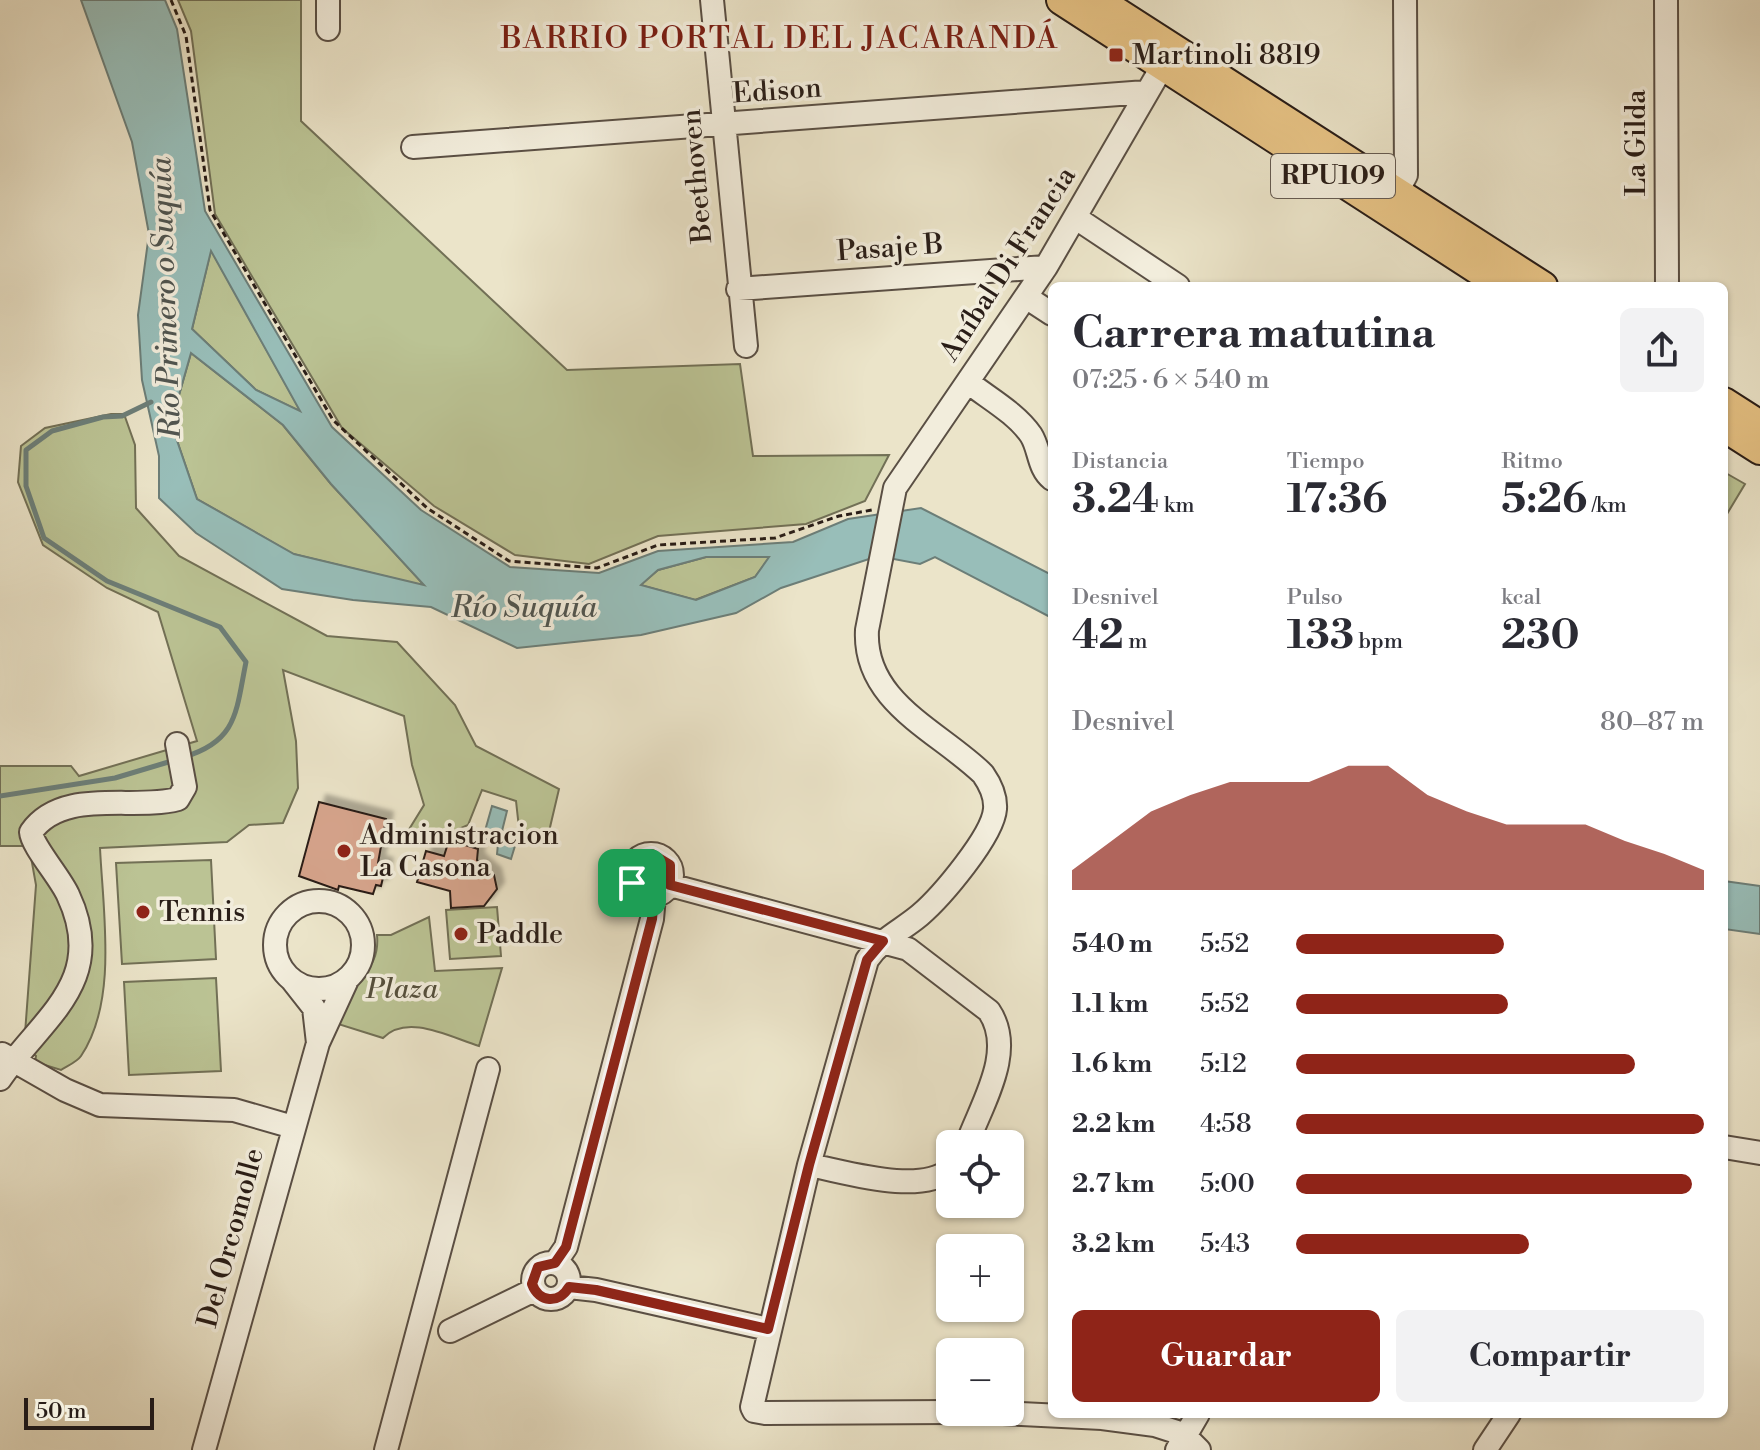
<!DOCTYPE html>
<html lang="es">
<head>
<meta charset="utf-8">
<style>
	body { margin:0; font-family:"Libre Bodoni",serif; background:#f2f2f3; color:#2b2b33; height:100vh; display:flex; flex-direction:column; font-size:30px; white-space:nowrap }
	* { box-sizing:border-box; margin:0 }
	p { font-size:26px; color:#7c7c81 }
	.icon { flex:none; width:44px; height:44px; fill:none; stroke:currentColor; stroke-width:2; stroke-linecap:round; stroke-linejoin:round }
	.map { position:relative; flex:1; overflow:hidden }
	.sheet { position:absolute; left:1048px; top:282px; width:680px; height:1136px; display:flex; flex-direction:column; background:#fff; border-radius:12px; box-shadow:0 2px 6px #0004 }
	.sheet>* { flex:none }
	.buttons { position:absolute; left:936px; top:1130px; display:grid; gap:16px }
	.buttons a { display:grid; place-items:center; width:88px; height:88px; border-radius:12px; background:#fff; box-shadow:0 2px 6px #0004; font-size:40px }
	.scale { position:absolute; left:24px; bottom:20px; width:130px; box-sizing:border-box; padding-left:8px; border:4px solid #291d17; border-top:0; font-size:22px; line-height:28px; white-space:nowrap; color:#291d17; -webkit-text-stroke:6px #f2eddc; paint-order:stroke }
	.pin { position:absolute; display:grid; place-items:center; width:68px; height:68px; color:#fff; margin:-34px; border-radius:16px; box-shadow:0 4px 12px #0006 }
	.round { display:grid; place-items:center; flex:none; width:84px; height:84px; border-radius:12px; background:#f2f2f3 }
	.head { display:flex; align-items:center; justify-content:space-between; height:136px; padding:0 24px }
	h1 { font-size:44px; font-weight:800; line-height:60px }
	.metrics { display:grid; grid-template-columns:repeat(3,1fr); gap:12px; height:136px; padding:8px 24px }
	.metrics div { display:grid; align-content:center }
	.metrics b { font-size:40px; font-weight:800 }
	.metrics small { font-size:22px; font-weight:400 }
	.metrics p { font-size:22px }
	.chart { height:224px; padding:16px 24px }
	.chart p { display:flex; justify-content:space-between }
	.chart svg { width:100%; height:144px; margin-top:8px; fill:#8f2418; opacity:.7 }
	.button { display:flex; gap:16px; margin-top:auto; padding:16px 24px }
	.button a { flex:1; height:92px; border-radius:12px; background:#8f2418; color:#fff; font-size:32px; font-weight:800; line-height:92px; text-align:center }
	.button a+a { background:#f2f2f3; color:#2b2b33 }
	ul { padding:0 24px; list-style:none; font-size:26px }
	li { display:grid; grid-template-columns:128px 96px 1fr; align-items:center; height:60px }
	li i { height:20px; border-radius:10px; background:#8f2418 }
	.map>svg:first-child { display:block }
</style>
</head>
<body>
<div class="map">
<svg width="1760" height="1450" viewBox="0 0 1760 1450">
	<defs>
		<filter id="shadow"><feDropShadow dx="7" dy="-7" stdDeviation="2" flood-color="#0004"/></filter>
	</defs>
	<rect width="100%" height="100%" fill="#ebe4c9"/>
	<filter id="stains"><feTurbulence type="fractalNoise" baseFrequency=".0025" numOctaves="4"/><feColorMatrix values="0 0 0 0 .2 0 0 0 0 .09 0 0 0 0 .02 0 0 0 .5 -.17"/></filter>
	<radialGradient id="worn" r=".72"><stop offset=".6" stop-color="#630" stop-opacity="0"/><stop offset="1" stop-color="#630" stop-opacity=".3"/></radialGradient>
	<!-- green -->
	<path fill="#bbc394" stroke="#727056" stroke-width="2" d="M 178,0 L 301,0 L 301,121 L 567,370 L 740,364 L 753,456 L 889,455 L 865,501 L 806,524 L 658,536 L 589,564 L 515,555 L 434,506 L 342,428 L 215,214 L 191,31 Z
		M 211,250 L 301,412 L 256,390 L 192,329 Z
		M 191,353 L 283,425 L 331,484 L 425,586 L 293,554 L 197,499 L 171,423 Z
		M 111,414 L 124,414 L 135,445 L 136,508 L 179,556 L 327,636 L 397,642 L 455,705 L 476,746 L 559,789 L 547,840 L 519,828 L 516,801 L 482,790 L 468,825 L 434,840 L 400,844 L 424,805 L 412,765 L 404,716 L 283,670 L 296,741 L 298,788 L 283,823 L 249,825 L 227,842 L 100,848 C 103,912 118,1001 81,1056 C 77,1062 67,1066 61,1070 L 35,1062 L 36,1056 L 24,1047 L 36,885 L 29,846 L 0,846 L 0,766 L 71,766 L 79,776 L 197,741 L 158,612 L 107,588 L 43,545 L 18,482 L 21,446 L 45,428 Z
		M 1724,472 L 1745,484 L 1724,519 Z
		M 706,557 L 770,557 L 755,577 L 695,600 L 640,585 L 658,570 Z
		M 211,860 L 216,959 L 122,964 L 116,863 Z
		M 497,907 L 501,956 L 450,959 L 446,910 Z
		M 429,917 L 435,971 L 502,968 L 479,1046 C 450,1037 407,1013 383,1038 L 338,1024 C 344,1011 349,993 358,982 C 371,966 379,957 377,935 L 391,935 Z
		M 216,978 L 221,1071 L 129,1075 L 124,982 Z"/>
	<!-- water -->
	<path fill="#98beb9" stroke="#6c7e78" stroke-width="2" fill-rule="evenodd" d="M 81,0 L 165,0 L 177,29 L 205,211 L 332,427 L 421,510 L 510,567 L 599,573 L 658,551 L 793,542 L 848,519 L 921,508 L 1052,575 L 1052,618 L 935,557 L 920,564 L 878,556 L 781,588 L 736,613 L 641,635 L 517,648 L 431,607 L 353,600 L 282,589 L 196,533 L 159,498 L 159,456 L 142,380 L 138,315 L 149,234 L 132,142 ZM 211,251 L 300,411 L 256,390 L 192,329 ZM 191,353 L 283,425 L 331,484 L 424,585 L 294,554 L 197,499 L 171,423 ZM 706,557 L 769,557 L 755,577 L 696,600 L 641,585 L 658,570 Z
		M 492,806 L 507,811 L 502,831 L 518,836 L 511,859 L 497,854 L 498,844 L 483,838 Z
		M 1724,881 L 1760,886 L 1760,934 L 1724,929 Z"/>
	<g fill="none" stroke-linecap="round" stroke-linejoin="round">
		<!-- stream -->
		<path stroke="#6c7e78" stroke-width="5" d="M 151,402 L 122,416 L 103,417 L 52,431 L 26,450 L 26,486 L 44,538 L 107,581 L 220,627 L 246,662 C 236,711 238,741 184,757
			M 0,796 L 115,778 L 175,760"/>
	</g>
	<!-- building -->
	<path fill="#d6a48c" stroke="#291d17" stroke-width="2" filter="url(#shadow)" d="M 319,802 L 386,819 L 378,863 L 386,865 L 381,886 L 376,885 L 373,894 L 339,886 L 338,890 L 299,876 Z
		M 449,840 L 478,849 L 477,860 L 494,875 L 497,889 L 484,906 L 451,908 L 450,891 L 417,882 L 426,851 L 444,856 Z"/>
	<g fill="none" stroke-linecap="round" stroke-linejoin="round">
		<!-- minor casing -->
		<g stroke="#5a4f44" stroke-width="26">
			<path id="minor" d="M 328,0 L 328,29
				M 712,0 L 746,346
				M 1666,0 L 1667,286
				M 413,147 L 1146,92
				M 1389,207 L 1406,175 L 1405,0
				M 1076,218 L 1178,286
				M 738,289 L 1046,267
				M 1026,297 L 1052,314
				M 968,382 C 988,398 1016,413 1031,435 C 1040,449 1038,468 1052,479
				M630 875a21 21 0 1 1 42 0a21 21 0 1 1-42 0Z
				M 670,885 L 908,949 L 989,1011 C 1016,1051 982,1103 967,1144
				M275 945a44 44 0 1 1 88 0a44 44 0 1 1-88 0Z
				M 292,980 L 314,1008 L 318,1043 L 347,980
				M 2,1054 L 65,1090 L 100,1105 L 234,1110 L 293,1127
				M 0,1079 C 41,1018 109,982 68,895 C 60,877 32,846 31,832 C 63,787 133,811 178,799 L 185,787 L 177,744
				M 1724,1147 L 1760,1153
				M 809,1165 C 847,1172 918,1195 950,1170
				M533 1281a18 18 0 1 1 36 0a18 18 0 1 1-36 0Z
				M 555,1263 L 566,1247 L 652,919 L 654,896
				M 569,1287 L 596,1290 L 768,1329
				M 450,1331 L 534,1290
				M 950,1412 L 765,1413 L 754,1411 L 752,1407 L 809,1165 L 867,960 C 881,939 901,931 920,915 C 941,897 993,836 995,809 C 996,796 990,784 983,774 C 939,731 863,702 867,630 L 895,488 L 1046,267 L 1169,55
				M 982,1412 L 1102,1418 L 1155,1425
				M 1149,1414 L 1155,1425 L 1183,1434 L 1199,1450
				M 204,1450 L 318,1043
				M 386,1450 L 488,1069
				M 1177,1450 L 1198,1414
				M 1485,1450 L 1509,1414"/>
		</g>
		<!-- major casing -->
		<g stroke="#291d17" stroke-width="32">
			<path id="major" d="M 1061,0 L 1503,286
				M 1098,0 L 1543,286
				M 1724,402 L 1760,425
				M 1724,427 L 1760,450"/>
		</g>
		<!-- path -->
		<path stroke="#291d17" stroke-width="3" stroke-dasharray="6 4" stroke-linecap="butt" d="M 171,0 L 186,36 L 210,210 L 333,420 L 427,508 L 509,561 L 597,568 L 658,545 L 775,538 L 839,516 L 872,510"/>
		<!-- minor -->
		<use href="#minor" stroke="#f2eddc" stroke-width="22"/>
		<!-- major -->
		<use href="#major" stroke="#e6c284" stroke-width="28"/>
	</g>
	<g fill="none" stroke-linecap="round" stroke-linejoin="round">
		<!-- route casing -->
		<g stroke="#fff" stroke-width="16">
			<path id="route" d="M 652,854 L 670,865 L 670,885 L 883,941 L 867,960 L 809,1165 L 768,1329 L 596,1290 L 569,1287 C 559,1304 539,1303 532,1284 L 538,1267 L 555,1263 L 566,1247 L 652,919 L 654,896 L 635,888 L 631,869 L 639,858 Z"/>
		</g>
		<!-- route -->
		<use href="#route" stroke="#8f2418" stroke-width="10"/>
	</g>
	<!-- markers -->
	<g fill="#8f2418" stroke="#f2eddc" stroke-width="3">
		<rect x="1108" y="47" width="16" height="16" rx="4"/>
		<circle cx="344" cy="851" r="8"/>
		<circle cx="143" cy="912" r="8"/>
		<circle cx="461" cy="934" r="8"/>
	</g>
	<g text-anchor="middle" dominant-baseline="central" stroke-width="7" stroke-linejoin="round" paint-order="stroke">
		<!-- shield labels -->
		<rect fill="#f2eddc" stroke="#655b52" stroke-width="2" x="1271" y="154" width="124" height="44" rx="6"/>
		<g font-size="26" font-weight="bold" fill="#291d17">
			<text x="1333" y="176">RPU109</text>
		</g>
		<!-- poi labels -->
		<g font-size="28" fill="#291d17" stroke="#f2eddc" text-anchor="start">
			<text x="1132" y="55">Martinoli 8819</text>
			<text x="360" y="835">Administracion<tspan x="360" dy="32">La Casona</tspan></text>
			<text x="159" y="912">Tennis</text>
			<text x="477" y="934">Paddle</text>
		</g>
		<!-- street labels -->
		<g font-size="28" fill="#291d17" stroke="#f2eddc">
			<text transform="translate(777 91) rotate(-4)">Edison</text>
			<text transform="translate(1636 143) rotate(-90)">La Gilda</text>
			<text transform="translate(697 176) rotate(-95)">Beethoven</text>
			<text transform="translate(890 248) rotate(-4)">Pasaje B</text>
			<text transform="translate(1008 264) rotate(-57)">Aníbal Di Francia</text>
			<text transform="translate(231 1238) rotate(-75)">Del Orcomolle</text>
		</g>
		<!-- park labels -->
		<g font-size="28" font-style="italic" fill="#554f3c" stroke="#f2eddc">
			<text x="402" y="989">Plaza</text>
		</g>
		<!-- neighbourhood labels -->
		<g font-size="30" letter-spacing="2" fill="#7a1f14" stroke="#f2eddc">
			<text x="780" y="39">BARRIO PORTAL DEL JACARANDÁ</text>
		</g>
		<!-- water labels -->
		<g font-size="30" font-style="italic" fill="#505550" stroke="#f2eddc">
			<text transform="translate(166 298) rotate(-92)">Río Primero o Suquía</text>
			<text x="524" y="608">Río Suquía</text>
		</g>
	</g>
	<rect width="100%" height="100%" filter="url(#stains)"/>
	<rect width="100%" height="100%" fill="url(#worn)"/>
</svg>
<div class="buttons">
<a><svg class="icon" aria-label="locate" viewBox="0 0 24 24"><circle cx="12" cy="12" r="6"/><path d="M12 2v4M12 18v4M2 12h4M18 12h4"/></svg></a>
<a>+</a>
<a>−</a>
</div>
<div class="scale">50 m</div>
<div class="pin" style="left:632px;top:883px;background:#1e9e55"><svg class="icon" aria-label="arrive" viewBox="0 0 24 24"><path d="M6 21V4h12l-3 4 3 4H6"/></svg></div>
<section class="sheet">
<div class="head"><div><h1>Carrera matutina</h1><p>07:25 · 6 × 540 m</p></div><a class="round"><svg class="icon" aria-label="share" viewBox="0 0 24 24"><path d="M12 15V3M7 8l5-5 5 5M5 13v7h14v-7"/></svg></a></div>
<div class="metrics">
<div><p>Distancia</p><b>3.24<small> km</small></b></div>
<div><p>Tiempo</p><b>17:36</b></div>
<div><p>Ritmo</p><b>5:26<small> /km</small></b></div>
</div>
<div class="metrics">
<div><p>Desnivel</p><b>42<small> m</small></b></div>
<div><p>Pulso</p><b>133<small> bpm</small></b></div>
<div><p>kcal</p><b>230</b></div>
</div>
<div class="chart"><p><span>Desnivel</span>80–87 m</p>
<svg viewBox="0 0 160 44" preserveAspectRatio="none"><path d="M0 44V38L10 29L20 20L30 15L40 11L50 11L60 11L70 6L80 6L90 15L100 20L110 24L120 24L130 24L140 29L150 33L160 38V44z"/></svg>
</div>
<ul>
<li><b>540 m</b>5:52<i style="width:51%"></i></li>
<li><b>1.1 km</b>5:52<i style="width:52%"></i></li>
<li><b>1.6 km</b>5:12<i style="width:83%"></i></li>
<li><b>2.2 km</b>4:58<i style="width:100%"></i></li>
<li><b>2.7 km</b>5:00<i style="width:97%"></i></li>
<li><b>3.2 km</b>5:43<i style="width:57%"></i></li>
</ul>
<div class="button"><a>Guardar</a><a>Compartir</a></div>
</section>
</div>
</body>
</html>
